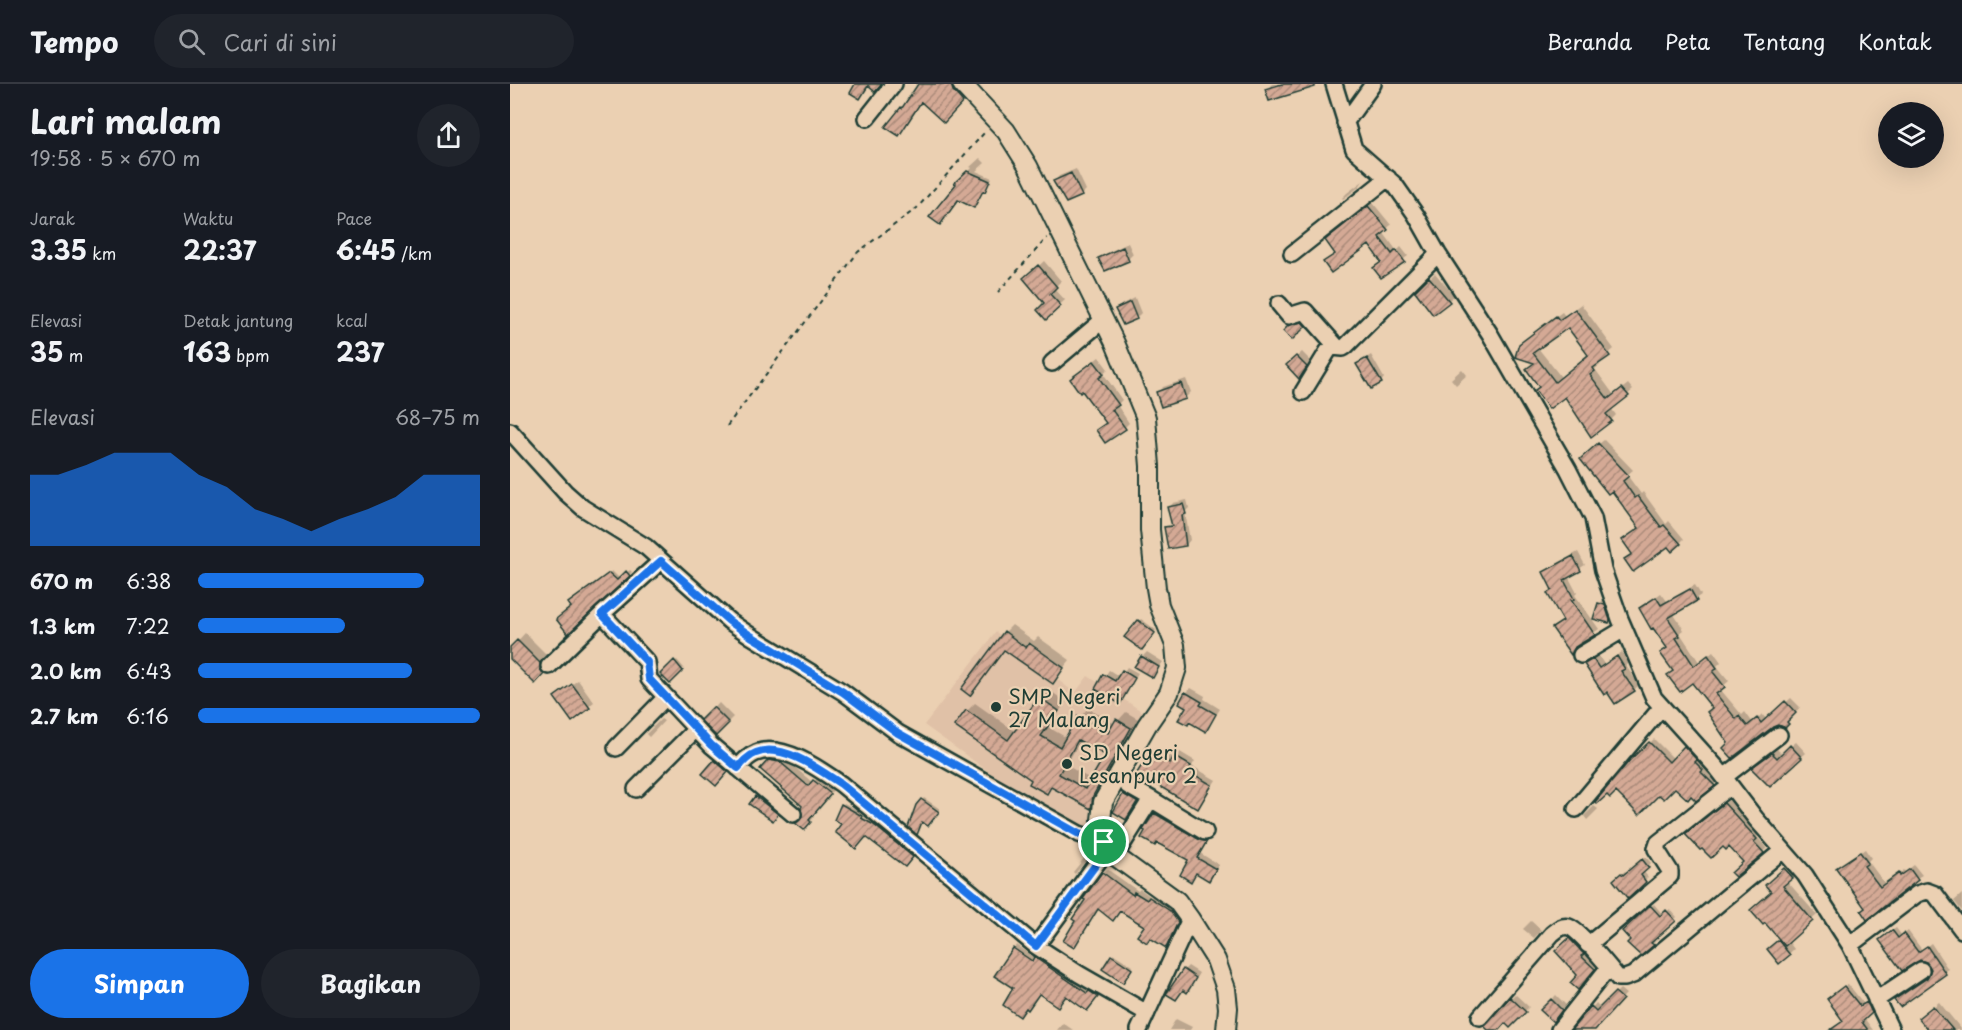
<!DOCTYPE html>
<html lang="id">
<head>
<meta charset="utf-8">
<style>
	body { margin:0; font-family:"Playpen Sans",sans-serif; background:#20242c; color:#f1f3f6; height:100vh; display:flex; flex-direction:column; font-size:22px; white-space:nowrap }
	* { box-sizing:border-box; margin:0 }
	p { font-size:20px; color:#9ea1a6 }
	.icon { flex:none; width:33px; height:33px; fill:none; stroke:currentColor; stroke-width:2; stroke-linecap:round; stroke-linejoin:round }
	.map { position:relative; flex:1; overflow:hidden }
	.drawer { display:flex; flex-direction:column; background:#171b24; width:510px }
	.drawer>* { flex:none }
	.fabs { position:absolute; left:1368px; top:18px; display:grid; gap:12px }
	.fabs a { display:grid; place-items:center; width:66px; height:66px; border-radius:50%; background:#171b24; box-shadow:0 6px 24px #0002; font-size:30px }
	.pin { position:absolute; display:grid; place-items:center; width:51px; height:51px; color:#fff; margin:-26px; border:3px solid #fff; border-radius:50%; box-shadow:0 2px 6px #0007 }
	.round { display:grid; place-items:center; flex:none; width:63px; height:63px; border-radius:32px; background:#20242c }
	.summary { display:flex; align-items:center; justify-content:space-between; height:102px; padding:0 30px }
	h1 { font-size:33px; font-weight:700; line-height:45px }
	.metrics { display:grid; grid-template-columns:repeat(3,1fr); gap:9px; height:102px; padding:6px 30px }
	.metrics div { display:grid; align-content:center }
	.metrics b { font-size:26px; font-weight:700 }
	.metrics small { font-size:16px; font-weight:400 }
	.metrics p { font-size:16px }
	.chart { height:168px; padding:12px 30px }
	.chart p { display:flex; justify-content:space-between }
	.chart svg { width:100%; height:108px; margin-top:6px; fill:#1a73e8; opacity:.7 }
	.primary-button { display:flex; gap:12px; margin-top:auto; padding:12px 30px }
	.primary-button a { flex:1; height:69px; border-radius:36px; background:#1a73e8; color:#fff; font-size:24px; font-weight:700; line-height:69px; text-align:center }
	.primary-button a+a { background:#20242c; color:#f1f3f6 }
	ul { padding:0 30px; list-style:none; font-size:20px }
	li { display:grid; grid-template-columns:96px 72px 1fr; align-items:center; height:45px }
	li i { height:15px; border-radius:8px; background:#1a73e8 }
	header { display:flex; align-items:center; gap:36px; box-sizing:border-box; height:84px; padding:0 30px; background:#171b24; border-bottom:2px solid #363941 }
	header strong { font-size:28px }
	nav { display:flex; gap:33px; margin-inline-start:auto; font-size:21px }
	.search { width:420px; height:54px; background:#20242c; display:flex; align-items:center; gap:15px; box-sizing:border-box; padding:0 21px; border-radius:33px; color:#9ea1a6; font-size:22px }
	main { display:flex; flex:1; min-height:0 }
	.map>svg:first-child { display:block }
</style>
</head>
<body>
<header>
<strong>Tempo</strong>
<div class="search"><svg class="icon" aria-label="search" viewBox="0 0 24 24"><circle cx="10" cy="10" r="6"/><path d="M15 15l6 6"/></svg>Cari di sini</div>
<nav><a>Beranda</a><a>Peta</a><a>Tentang</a><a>Kontak</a></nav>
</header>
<main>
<section class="drawer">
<div class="summary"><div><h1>Lari malam</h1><p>19:58 · 5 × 670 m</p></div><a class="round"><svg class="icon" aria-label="share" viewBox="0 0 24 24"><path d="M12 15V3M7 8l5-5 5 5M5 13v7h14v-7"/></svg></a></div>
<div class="metrics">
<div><p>Jarak</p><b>3.35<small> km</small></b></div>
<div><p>Waktu</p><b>22:37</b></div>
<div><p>Pace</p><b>6:45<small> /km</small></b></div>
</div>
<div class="metrics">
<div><p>Elevasi</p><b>35<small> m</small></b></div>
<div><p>Detak jantung</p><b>163<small> bpm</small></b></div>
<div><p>kcal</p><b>237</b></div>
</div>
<div class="chart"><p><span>Elevasi</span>68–75 m</p>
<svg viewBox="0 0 160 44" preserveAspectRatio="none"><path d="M0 44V15L10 15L20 11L30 6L40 6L50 6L60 15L70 20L80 29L90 33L100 38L110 33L120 29L130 24L140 15L150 15L160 15V44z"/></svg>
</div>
<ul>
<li><b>670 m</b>6:38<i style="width:80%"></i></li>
<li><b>1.3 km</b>7:22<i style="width:52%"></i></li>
<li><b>2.0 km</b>6:43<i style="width:76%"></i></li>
<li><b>2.7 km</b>6:16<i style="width:100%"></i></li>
</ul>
<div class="primary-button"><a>Simpan</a><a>Bagikan</a></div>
</section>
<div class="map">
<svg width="1452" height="946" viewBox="0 0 1452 946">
	<defs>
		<pattern id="building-hatch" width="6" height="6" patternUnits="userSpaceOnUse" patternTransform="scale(1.5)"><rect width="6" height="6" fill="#d4a995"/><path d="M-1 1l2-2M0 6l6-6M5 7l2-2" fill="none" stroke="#ab8b7a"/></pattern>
	</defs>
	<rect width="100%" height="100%" fill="#ebd0b2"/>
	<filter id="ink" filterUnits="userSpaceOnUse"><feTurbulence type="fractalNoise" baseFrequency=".0167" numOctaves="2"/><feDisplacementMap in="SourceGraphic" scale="12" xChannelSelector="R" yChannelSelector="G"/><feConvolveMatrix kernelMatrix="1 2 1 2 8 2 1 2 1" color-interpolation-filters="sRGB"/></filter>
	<g filter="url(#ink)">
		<!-- built -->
		<path fill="#e0c1a7" d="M 486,548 L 565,609 L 578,592 L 636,630 L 617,663 L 578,744 L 493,698 L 414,641 Z"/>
		<!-- shadow -->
		<path fill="#0003" fill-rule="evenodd" d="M 412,0 L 447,0 L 456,13 L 434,37 L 412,17 L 389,50 Z
			M 762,0 L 799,0 L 757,5 Z
			M 470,74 L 475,79 L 466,87 L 482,94 L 464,122 L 446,99 L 462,84 L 460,83 Z
			M 566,85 L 576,106 L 571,111 L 545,97 L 549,92 Z
			M 853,97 L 849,103 L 833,115 L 832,114 L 837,109 Z
			M 863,119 L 881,141 L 873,148 L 887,167 L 891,163 L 898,172 L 871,192 L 872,178 L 859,159 L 826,169 L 821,152 Z
			M 618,159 L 623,170 L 618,175 L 590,174 L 595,170 Z
			M 534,177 L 551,197 L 544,204 L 555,216 L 536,234 L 536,219 L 515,195 Z
			M 925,189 L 944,212 L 923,229 L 907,207 Z
			M 625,214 L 631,229 L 626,234 L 607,225 L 612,220 Z
			M 1071,220 L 1104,265 L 1088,279 L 1090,281 L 1085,285 L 1104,311 L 1118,300 L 1123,306 L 1101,324 L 1106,331 L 1101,336 L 1055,311 L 1031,303 L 1026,278 L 1016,255 L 1052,228 L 1055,232 ZM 1059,242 L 1080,270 L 1051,293 L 1028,264 Z
			M 797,234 L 799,236 L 782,254 L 775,247 L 786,237 Z
			M 792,268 L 801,277 L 789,293 L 778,281 Z
			M 861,271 L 874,294 L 871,298 L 847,280 Z
			M 589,273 L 598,285 L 593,289 L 612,316 L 607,321 L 619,339 L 615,343 L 598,338 L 572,305 L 566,291 Z
			M 952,285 L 957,291 L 946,301 L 941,295 Z
			M 676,295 L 681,308 L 676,313 L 652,321 L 648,308 L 653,303 Z
			M 1094,356 L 1123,386 L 1117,391 L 1131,410 L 1133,408 L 1156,440 L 1159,437 L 1174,455 L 1170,459 L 1116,475 L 1123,469 L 1130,444 L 1076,370 Z
			M 677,416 L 679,424 L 675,428 L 680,456 L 676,461 L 656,444 L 662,439 L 659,424 L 663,419 Z
			M 1068,468 L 1075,481 L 1058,492 L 1067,509 L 1065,511 L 1089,545 L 1068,560 L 1062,569 L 1044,544 L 1054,536 L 1043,505 L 1035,489 L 1039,484 Z
			M 120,486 L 122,488 L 58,547 L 63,517 L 102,487 L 110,495 Z
			M 1185,501 L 1191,511 L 1163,529 L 1174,546 L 1170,549 L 1189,578 L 1203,567 L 1211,578 L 1207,582 L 1219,597 L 1210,605 L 1232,631 L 1235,628 L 1243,639 L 1252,630 L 1257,636 L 1281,614 L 1290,623 L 1275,642 L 1268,640 L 1220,659 L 1204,624 L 1182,597 L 1164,586 L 1158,563 L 1131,524 L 1151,509 L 1157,517 Z
			M 1094,515 L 1100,516 L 1103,532 L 1098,537 L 1089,520 Z
			M 631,535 L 646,546 L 632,564 L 617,553 Z
			M 502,541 L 524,557 L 528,553 L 560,576 L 542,598 L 495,565 L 460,610 L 495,548 Z
			M 15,549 L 37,571 L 37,577 L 41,582 L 25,598 L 0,573 L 0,565 Z
			M 637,568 L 653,578 L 642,593 L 632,573 Z
			M 1112,568 L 1119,579 L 1116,582 L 1129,601 L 1124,606 L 1076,580 L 1088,571 L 1094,580 Z
			M 167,576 L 174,584 L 160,598 L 152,590 Z
			M 617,583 L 628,589 L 610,618 L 587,604 L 599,586 L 610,593 Z
			M 68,596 L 84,618 L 62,636 L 51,608 Z
			M 681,604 L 695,612 L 694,615 L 710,625 L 696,646 L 680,637 L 676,609 Z
			M 539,606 L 556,618 L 538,643 L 557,654 L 570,633 L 578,624 L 605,640 L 616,628 L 628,635 L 591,702 L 589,715 L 581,723 L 543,702 L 537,708 L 457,627 L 465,619 L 506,648 L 530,614 ZM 571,656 L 597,671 L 582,696 L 556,681 Z
			M 209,619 L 223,633 L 206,650 L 193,636 Z
			M 151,635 L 154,637 L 139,653 L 136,650 Z
			M 1144,655 L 1164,675 L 1179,660 L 1196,681 L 1194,683 L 1208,697 L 1204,701 L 1165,702 L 1121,677 Z
			M 1286,658 L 1296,669 L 1260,701 L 1248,680 L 1267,665 L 1272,670 Z
			M 646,664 L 664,674 L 670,668 L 685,677 L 682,682 L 706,696 L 688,723 L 641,669 Z
			M 210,672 L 222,682 L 211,695 L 205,677 Z
			M 264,673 L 274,674 L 303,699 L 309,692 L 324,705 L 302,731 L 304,733 L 299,740 L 294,722 L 252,685 Z
			M 619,706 L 631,713 L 616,734 L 614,711 Z
			M 251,708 L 272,724 L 267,730 L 241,720 Z
			M 414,714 L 430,725 L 420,739 L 413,737 L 407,748 L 408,722 Z
			M 1219,716 L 1249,751 L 1247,753 L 1257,764 L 1225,791 L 1235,778 L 1219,761 L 1181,747 Z
			M 334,719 L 353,729 L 351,732 L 366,740 L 404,770 L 394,781 L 356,751 L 326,736 Z
			M 1084,722 L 1088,725 L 1077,736 L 1074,732 Z
			M 649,726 L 699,753 L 690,769 L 709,781 L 699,796 L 687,788 L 681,796 L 680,776 L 648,757 L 635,745 Z
			M 583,763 L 585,765 L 565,790 L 563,788 Z
			M 1355,765 L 1361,774 L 1358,777 L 1375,800 L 1394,786 L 1395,788 L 1404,781 L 1412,791 L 1356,824 L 1328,784 Z
			M 1136,773 L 1141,779 L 1133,787 L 1138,793 L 1118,812 L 1105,796 L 1115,787 L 1117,789 Z
			M 1279,781 L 1286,789 L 1277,797 L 1307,831 L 1278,857 L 1284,865 L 1270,878 L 1264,861 L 1271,855 L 1261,796 Z
			M 597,785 L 628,807 L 630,805 L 641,813 L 644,810 L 664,823 L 671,833 L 659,859 L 656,862 L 636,842 L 593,789 Z
			M 1452,810 L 1452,827 L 1444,817 Z
			M 1144,820 L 1153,831 L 1160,825 L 1167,833 L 1143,855 L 1145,858 L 1131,870 L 1114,847 Z
			M 1021,837 L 1031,846 L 1024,854 L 1013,845 Z
			M 1386,844 L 1392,852 L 1398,847 L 1412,866 L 1421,859 L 1438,885 L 1390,912 L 1419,893 L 1422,885 L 1417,876 L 1374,852 Z
			M 1065,851 L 1088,880 L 1073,899 L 1069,891 L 1047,867 Z
			M 507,861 L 525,874 L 529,870 L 582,906 L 583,904 L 590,909 L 580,922 L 556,911 L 505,903 L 486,892 Z
			M 604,870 L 623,882 L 615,895 L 602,872 Z
			M 678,882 L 689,889 L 681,903 L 674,905 L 666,914 L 674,886 Z
			M 1338,900 L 1354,920 L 1360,916 L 1364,924 L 1354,934 L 1363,946 L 1340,946 L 1322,912 Z
			M 1110,905 L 1116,910 L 1083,946 L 1063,946 L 1086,919 L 1091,924 Z
			M 1005,910 L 1019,923 L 1000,942 L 995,937 L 987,946 L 980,946 L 976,942 Z
			M 1046,911 L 1056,921 L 1048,931 L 1032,926 Z
			M 1429,918 L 1452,946 L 1418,946 L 1415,930 Z
			M 666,935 L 682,943 L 680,946 L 659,946 Z
			M 553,939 L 563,946 L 547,946 Z"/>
		<!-- building -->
		<path fill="url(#building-hatch)" stroke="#1f3d34" stroke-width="1.5" fill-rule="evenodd" d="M 345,0 L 372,0 L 365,8 L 358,2 L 350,15 L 340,9 Z
			M 408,0 L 441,0 L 443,7 L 453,18 L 434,39 L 411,18 L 389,52 L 375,43 L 391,23 L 392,24 Z
			M 772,0 L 805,0 L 805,3 L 759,17 L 755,5 Z
			M 457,87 L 480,97 L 475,108 L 473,107 L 464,124 L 448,116 L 430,141 L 419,133 L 446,100 L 444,99 Z
			M 561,89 L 572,112 L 556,119 L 543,97 Z
			M 858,122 L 878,146 L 869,153 L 882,170 L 886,166 L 895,178 L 871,194 L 863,184 L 871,178 L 859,161 L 821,189 L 813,178 L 825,170 L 815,156 Z
			M 613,163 L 619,177 L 595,187 L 588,174 Z
			M 528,181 L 547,203 L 540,210 L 551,222 L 536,236 L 527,226 L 534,219 L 513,194 Z
			M 919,193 L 940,218 L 923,231 L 905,207 Z
			M 620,218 L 627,235 L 613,241 L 605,225 Z
			M 1065,225 L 1100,272 L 1083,284 L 1085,287 L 1080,291 L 1098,315 L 1112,304 L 1119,312 L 1096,330 L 1102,337 L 1081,353 L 1055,313 L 1039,325 L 1025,306 L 1029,303 L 1016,285 L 1024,279 L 1005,273 L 1009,260 L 1046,232 L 1049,236 ZM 1058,244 L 1078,271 L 1045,298 L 1023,269 Z
			M 792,238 L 796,242 L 782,256 L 773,247 L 779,241 Z
			M 786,272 L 797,283 L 789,295 L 776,281 Z
			M 857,274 L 872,299 L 861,305 L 846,280 Z
			M 584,277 L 594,290 L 589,294 L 609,321 L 602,326 L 616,345 L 595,359 L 586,346 L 596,339 L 572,307 L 570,309 L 560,295 Z
			M 671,299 L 676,315 L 651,323 L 646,308 Z
			M 1088,359 L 1119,392 L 1113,397 L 1125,414 L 1128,412 L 1151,443 L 1154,441 L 1171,460 L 1162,468 L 1158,463 L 1123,488 L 1114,475 L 1122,470 L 1112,456 L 1129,444 L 1102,407 L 1098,410 L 1070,375 Z
			M 673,420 L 676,430 L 672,431 L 676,462 L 658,465 L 654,443 L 662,442 L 657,423 Z
			M 1063,472 L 1071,487 L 1054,496 L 1064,515 L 1061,516 L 1085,551 L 1065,563 L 1061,571 L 1042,544 L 1053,537 L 1037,509 L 1042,506 L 1033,488 Z
			M 116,487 L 120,492 L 58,550 L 46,535 L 61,523 L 58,519 L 99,489 L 107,496 Z
			M 1180,505 L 1187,517 L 1158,534 L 1170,552 L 1166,554 L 1184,582 L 1198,571 L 1207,584 L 1203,588 L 1215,603 L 1206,610 L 1226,635 L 1229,632 L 1237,642 L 1247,634 L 1251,639 L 1275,617 L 1286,629 L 1277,638 L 1279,640 L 1275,644 L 1268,641 L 1263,643 L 1222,674 L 1213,664 L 1218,659 L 1197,628 L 1202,624 L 1182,599 L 1170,608 L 1157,591 L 1163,587 L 1150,569 L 1157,564 L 1143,544 L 1141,545 L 1129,524 L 1146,513 L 1151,521 Z
			M 1088,519 L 1095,521 L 1100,536 L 1099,539 L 1083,535 Z
			M 628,536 L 645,549 L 632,566 L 614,553 Z
			M 494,547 L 516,564 L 519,559 L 554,584 L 543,600 L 494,566 L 460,612 L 451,605 Z
			M 7,556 L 30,579 L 30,585 L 34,590 L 25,600 L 0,575 L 0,563 Z
			M 631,572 L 649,583 L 643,594 L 624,583 Z
			M 1107,572 L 1115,585 L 1111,587 L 1125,607 L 1105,620 L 1097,608 L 1094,611 L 1074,580 L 1083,575 L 1089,584 Z
			M 164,576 L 173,587 L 160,600 L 150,590 Z
			M 612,586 L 625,594 L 610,620 L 585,605 L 593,590 L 605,597 Z
			M 62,600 L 80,624 L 62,638 L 44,613 Z
			M 675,608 L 692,618 L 690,621 L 706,630 L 696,648 L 679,638 L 678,641 L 668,636 L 676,623 L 669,619 Z
			M 529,613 L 549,627 L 531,652 L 550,663 L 568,632 L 598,649 L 606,635 L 621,644 L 583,712 L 581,725 L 541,703 L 537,710 L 519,700 L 521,696 L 444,642 L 456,626 L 498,656 ZM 568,656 L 595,671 L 575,705 L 549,690 Z
			M 203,623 L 219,639 L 206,652 L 190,636 Z
			M 1139,658 L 1159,678 L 1174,662 L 1187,676 L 1185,678 L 1193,686 L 1191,688 L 1205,702 L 1186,717 L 1181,712 L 1178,716 L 1165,704 L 1154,715 L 1149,711 L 1129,731 L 1106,708 L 1100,714 L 1097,711 L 1087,720 L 1085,718 L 1120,676 Z
			M 1280,661 L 1292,674 L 1260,703 L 1241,684 L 1262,669 L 1267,674 Z
			M 640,668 L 660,679 L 664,672 L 681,682 L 678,687 L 702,701 L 688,725 L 627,689 Z
			M 204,676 L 218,688 L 206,702 L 192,690 Z
			M 258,676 L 270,678 L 298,702 L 303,696 L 321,710 L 299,736 L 301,738 L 294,746 L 285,739 L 292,732 L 291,724 L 292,722 L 250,685 Z
			M 613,710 L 627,718 L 616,736 L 603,728 Z
			M 245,712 L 268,730 L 263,737 L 239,720 Z
			M 411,715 L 429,728 L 418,742 L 412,738 L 407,751 L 398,743 L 406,721 Z
			M 1214,719 L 1247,755 L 1244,758 L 1254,769 L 1225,793 L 1221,789 L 1233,778 L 1219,763 L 1216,766 L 1213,763 L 1201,774 L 1192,765 L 1190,766 L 1175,750 Z
			M 331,720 L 352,732 L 351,734 L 364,741 L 403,773 L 395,783 L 356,753 L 346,765 L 325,748 L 331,740 L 324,736 Z
			M 644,729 L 690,756 L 697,757 L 687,774 L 706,785 L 699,797 L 686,789 L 681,798 L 670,791 L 678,776 L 647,759 L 645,762 L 631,754 L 635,747 L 633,746 Z
			M 1350,768 L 1358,779 L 1354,782 L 1370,803 L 1389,789 L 1390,792 L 1400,785 L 1408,796 L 1357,836 L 1351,827 L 1355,824 L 1326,784 Z
			M 1132,775 L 1139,784 L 1131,791 L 1136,798 L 1118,815 L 1103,796 L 1111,789 L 1113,791 Z
			M 1274,784 L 1283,794 L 1273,802 L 1303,837 L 1275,862 L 1255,839 L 1253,841 L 1240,826 L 1261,808 L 1255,801 Z
			M 592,788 L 623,811 L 624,808 L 637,816 L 639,813 L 660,827 L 668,838 L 656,864 L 640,854 L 637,859 L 627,852 L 634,842 L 610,827 L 603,837 L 588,825 L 564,864 L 553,857 L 565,837 L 562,835 L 575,816 L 573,815 Z
			M 1140,821 L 1150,832 L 1156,826 L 1166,837 L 1141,859 L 1144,861 L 1131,872 L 1117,859 L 1120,856 L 1112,847 Z
			M 1382,846 L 1388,854 L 1394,849 L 1408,868 L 1417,862 L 1436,890 L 1390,923 L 1384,916 L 1417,894 L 1421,885 L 1416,878 L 1410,876 L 1392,887 L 1369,856 Z
			M 1059,854 L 1074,870 L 1071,872 L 1085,885 L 1068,906 L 1060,899 L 1067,891 L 1045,867 Z
			M 1268,856 L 1280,871 L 1269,880 L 1257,865 Z
			M 503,864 L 522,877 L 524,873 L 577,909 L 579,907 L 588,913 L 577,927 L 556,912 L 548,923 L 529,910 L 518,926 L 516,924 L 510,933 L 493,921 L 503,904 L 484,892 Z
			M 601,871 L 622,885 L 613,899 L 592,885 Z
			M 673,885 L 686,894 L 677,909 L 673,906 L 666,916 L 656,910 Z
			M 1334,902 L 1350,922 L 1357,918 L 1362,929 L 1352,938 L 1358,946 L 1320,946 L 1333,937 L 1317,915 Z
			M 1105,908 L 1113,915 L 1085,946 L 1061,946 L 1081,922 L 1086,927 Z
			M 1000,913 L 1016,928 L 1000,944 L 995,939 L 989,946 L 978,946 L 974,942 Z
			M 1041,915 L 1052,926 L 1043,938 L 1030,926 Z
			M 1423,922 L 1430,931 L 1443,946 L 1418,946 L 1408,934 Z"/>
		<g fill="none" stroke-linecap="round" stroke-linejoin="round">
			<!-- minor casing -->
			<g stroke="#1f3d34" stroke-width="20">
				<path id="minor" d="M 824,0 L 844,65 L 885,101 L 906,131 L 928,170 L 980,250 L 1058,385 L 1083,434 L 1093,486 L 1110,535 L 1144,614 L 1207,684 L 1246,735 L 1295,791 L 1340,861 L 1381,946
					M 357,34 L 384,0
					M 835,39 L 863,0
					M 782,170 L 878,94
					M 769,220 L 779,232 L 795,227 L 827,263
					M 542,279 L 593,236
					M 793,308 L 818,267 L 822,263 L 833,264 L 836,262 L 928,170
					M 0,347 L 55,408 L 73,424 L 136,463 L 219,537 L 241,552 L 333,608 L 388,649 L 569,750 L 594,758
					M 92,530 L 137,578 L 139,595 L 201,661 L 283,730
					M 1071,571 L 1114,545
					M 39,582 L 92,530 L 151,477
					M 106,664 L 156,613
					M 228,684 C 233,678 238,672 246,669 C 272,658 311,686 331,700 L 526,862 L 569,890 L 637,929
					M 1214,693 L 1269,651
					M 618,702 L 641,715
					M 126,705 L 186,645
					M 1066,725 L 1151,624
					M 605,772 L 641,715 L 695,748
					M 1078,861 L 1160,792 L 1160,787 L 1146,765 L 1148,759 L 1220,702
					M 1340,861 L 1407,810 L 1417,807 L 1425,810 L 1452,846
					M 526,862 L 598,764
					M 1366,916 L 1411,886
					M 970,933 L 1042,850 C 1047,846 1052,841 1059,843 C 1069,846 1100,884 1108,894 L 1115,894 L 1123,891 L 1273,766
					M 629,946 L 680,835
					M 1049,946 L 1099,883"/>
			</g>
			<!-- tertiary casing -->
			<g stroke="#1f3d34" stroke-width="22">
				<path id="tertiary" d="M 452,0 L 496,47 L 518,82 L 605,259 L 636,334 L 640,382 L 640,446 L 646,504 L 649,521 L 665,561 L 667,584 L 659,609 L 637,641 L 593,718 L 590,745 L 594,758 L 605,772 L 667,817 L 680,835 L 706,876 L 716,905 L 718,924 L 716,946"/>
			</g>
			<!-- path -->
			<path stroke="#1f3d34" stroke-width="2" stroke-dasharray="4.5 4.5" stroke-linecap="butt" d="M 488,208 L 537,154
				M 217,342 L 348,168 L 407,124 L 475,48"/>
			<!-- minor -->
			<use href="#minor" stroke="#ebd0b2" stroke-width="15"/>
			<!-- tertiary -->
			<use href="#tertiary" stroke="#ebd0b2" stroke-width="18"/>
		</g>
	</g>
	<g fill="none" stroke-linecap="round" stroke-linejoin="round" filter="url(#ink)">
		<!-- route casing -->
		<g stroke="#fff" stroke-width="12">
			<path id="route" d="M 151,477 L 219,537 L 241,552 L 333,608 L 388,649 L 569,750 L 594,758 L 598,764 L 526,862 L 331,700 C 310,686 272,658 246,669 C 238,672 233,678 228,684 L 201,661 L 139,595 L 137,578 L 92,530 Z"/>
		</g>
		<!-- route -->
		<use href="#route" stroke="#1a73e8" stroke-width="8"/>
	</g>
	<!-- markers -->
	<g fill="#1f3d34" stroke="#ebd0b2" stroke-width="2">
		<circle cx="486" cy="623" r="6"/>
		<circle cx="557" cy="680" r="6"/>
	</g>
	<g text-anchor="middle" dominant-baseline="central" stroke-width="4.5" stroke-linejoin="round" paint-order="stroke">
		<!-- poi labels -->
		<g font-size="20" fill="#1f3d34" stroke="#ebd0b2" text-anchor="start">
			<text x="498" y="612">SMP Negeri<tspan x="498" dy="23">27 Malang</tspan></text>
			<text x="569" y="668">SD Negeri<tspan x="569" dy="23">Lesanpuro 2</tspan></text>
		</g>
	</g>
</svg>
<div class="fabs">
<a><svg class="icon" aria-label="layers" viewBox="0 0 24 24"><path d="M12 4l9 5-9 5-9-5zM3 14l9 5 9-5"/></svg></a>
</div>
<div class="pin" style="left:594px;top:758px;background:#1e9e55"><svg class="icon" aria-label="arrive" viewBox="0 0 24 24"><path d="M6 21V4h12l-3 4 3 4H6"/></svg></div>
</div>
</main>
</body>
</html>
